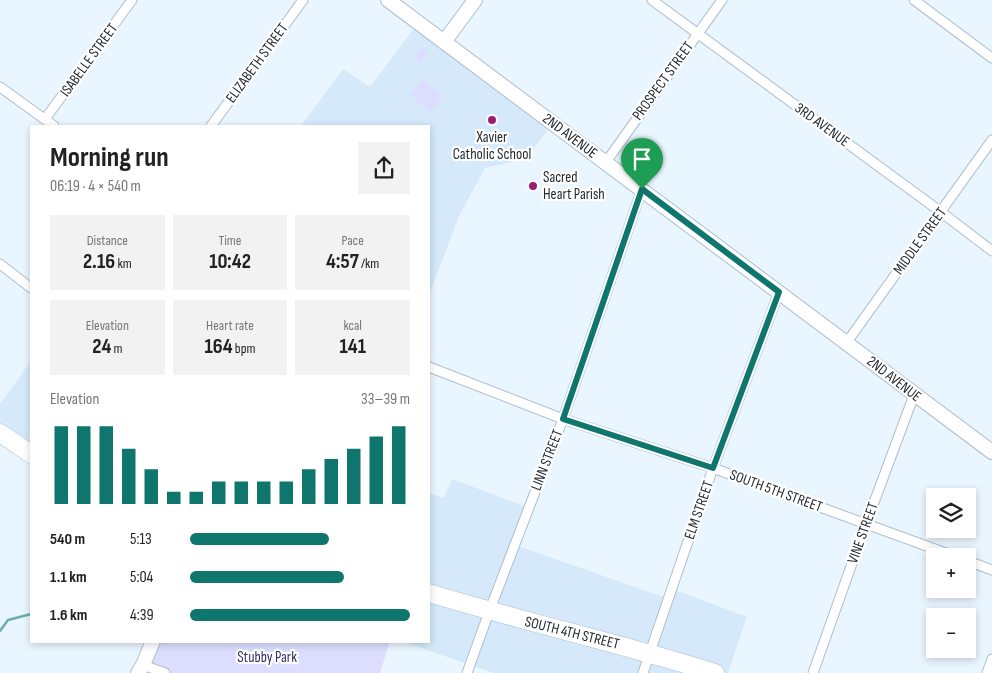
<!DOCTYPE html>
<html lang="en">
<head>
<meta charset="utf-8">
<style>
	body { margin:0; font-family:"Sofia Sans Condensed",sans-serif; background:#f2f2f2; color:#222; height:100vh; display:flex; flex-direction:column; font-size:19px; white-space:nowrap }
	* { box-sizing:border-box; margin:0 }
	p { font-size:16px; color:#767676 }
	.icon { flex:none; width:28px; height:28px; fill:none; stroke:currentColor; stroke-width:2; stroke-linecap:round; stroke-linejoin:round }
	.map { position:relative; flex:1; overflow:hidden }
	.details { position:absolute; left:30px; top:125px; width:400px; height:518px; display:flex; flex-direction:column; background:#fff; border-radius:0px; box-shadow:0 2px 8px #0003 }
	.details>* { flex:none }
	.fabs { position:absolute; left:926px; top:488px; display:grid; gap:10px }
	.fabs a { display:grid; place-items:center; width:50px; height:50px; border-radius:0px; background:#fff; box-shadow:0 2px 8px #0003; font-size:25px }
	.pin { position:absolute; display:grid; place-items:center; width:42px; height:42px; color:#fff; margin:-51px -21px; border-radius:50% 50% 50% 0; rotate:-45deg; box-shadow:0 0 5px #0007 }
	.pin .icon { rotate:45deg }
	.round { display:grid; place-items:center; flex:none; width:52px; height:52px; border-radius:0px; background:#f2f2f2 }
	.headline { display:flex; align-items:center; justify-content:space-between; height:85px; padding:0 20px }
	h1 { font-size:28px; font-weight:700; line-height:38px }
	.metrics { display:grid; grid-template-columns:repeat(3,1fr); gap:8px; height:85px; padding:5px 20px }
	.metrics div { display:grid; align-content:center; border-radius:0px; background:#f2f2f2; text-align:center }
	.metrics b { font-size:21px; font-weight:700 }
	.metrics small { font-size:14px; font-weight:400 }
	.metrics p { font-size:14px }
	.chart { height:140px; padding:10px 20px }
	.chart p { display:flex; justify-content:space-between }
	.chart svg { width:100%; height:90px; margin-top:5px; stroke:#0f766e; stroke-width:6 }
	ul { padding:0 20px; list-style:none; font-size:16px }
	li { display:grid; grid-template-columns:80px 60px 1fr; align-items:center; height:38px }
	li i { height:12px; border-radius:6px; background:#0f766e }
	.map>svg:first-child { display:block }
</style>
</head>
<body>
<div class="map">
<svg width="992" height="673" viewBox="0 0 992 673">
	<rect width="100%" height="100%" fill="#e9f5ff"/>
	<!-- built -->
	<path fill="#d5e9fa" d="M 418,23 L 553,123 L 528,156 L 508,163 L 485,168 L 459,216 L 429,295 L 429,126 L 301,126 L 343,69 L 370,87 Z
		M 31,361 L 31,454 L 0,433 L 0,404 Z
		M 452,479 L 529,508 L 515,545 L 669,599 L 672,589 L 747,617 L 728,673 L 494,673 L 401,641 L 429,641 L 429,493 L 444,498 Z"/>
	<!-- green -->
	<path fill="#ddf" d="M 421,48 L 428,53 L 420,63 L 414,58 Z
		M 422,79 L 444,96 L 431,112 L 410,95 Z
		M 153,641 L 390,641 L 380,673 L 165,673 L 143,665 Z"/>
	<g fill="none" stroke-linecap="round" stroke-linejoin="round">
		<!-- stream -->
		<path stroke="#6eacb3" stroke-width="2.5" d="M 0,631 L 8,620 L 31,614"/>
		<!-- street casing -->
		<g stroke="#adbfcf" stroke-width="11">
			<path id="street" d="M 652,0 L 941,212 L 992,251
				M 914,0 L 992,58
				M 0,87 L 54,126
				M 45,119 L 132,0
				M 211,126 L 303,0
				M 606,162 L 722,0
				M 0,264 L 31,288
				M 847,342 L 992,140
				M 429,367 L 563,419 L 713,468 L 954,556
				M 968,561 L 992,570
				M 143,665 L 165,673
				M 467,673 L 489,612 L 563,419 L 642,189
				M 643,673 L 713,468 L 779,292
				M 813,673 L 866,524 L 914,395
				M 987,673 L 992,659"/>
		</g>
		<!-- secondary casing -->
		<g stroke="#adbfcf" stroke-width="16">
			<path id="secondary" d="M 388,0 L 992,452
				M 444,42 L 475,0
				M 138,673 L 143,665 L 153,641"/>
		</g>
		<!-- highway casing -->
		<g stroke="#adbfcf" stroke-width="19">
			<path id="highway" d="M 0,433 L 31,454
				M 429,593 C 524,622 620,643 715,673"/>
		</g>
		<!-- street -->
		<use href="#street" stroke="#fff" stroke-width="9"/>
		<!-- secondary -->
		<use href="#secondary" stroke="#fff" stroke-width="14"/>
		<!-- highway -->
		<use href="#highway" stroke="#fff" stroke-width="18"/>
	</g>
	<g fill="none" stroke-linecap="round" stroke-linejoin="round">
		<!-- route casing -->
		<g stroke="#fff" stroke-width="10">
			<path id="route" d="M 642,189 L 779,292 L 713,468 L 563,419 Z"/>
		</g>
		<!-- route -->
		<use href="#route" stroke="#0f766e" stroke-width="6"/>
	</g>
	<!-- markers -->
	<g fill="#9c1d72" stroke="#fff" stroke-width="2">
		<circle cx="492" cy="120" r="5"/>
		<circle cx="533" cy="186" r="5"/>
	</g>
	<g text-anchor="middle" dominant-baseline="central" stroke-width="4.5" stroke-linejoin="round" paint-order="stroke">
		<!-- street labels -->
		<g font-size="15" fill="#232a30" stroke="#fff">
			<text transform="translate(89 60) rotate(-54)">ISABELLE STREET</text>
			<text transform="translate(257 63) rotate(-54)">ELIZABETH STREET</text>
			<text transform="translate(663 81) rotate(-54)">PROSPECT STREET</text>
			<text transform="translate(822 125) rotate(36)">3RD AVENUE</text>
			<text transform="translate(570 136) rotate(37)">2ND AVENUE</text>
			<text transform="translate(920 241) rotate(-54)">MIDDLE STREET</text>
			<text transform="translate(894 379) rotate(38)">2ND AVENUE</text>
			<text transform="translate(547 460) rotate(-69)">LINN STREET</text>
			<text transform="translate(776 491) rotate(20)">SOUTH 5TH STREET</text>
			<text transform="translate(699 510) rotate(-71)">ELM STREET</text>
			<text transform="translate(863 533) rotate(-70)">VINE STREET</text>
			<text transform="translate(572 633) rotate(14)">SOUTH 4TH STREET</text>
		</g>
		<!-- poi labels -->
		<g font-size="15" fill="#232a30" stroke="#fff">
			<text x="492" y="137">Xavier<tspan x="492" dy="17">Catholic School</tspan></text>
			<text x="543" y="177" text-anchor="start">Sacred<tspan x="543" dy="17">Heart Parish</tspan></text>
		</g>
		<!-- park labels -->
		<g font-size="15" fill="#352e66" stroke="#fff">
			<text x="267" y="657">Stubby Park</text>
		</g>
	</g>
</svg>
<div class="fabs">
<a><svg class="icon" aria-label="layers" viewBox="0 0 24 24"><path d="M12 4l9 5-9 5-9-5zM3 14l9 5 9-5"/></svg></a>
<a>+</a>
<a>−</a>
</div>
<div class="pin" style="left:642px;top:189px;background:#1e9e55"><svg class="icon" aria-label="arrive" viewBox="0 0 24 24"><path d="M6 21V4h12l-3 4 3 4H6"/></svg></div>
<section class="details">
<div class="headline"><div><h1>Morning run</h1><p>06:19 · 4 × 540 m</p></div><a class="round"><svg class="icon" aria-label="share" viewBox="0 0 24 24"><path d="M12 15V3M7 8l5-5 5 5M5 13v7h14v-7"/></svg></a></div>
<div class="metrics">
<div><p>Distance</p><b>2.16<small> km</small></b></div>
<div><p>Time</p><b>10:42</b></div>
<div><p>Pace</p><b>4:57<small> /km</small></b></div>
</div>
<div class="metrics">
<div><p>Elevation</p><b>24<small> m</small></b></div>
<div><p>Heart rate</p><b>164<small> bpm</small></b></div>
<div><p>kcal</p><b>141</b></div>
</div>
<div class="chart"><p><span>Elevation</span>33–39 m</p>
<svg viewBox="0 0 160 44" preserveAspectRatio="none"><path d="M5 44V6M15 44V6M25 44V6M35 44V17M45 44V27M55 44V38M65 44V38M75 44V33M85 44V33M95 44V33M105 44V33M115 44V27M125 44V22M135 44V17M145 44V11M155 44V6"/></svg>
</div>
<ul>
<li><b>540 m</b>5:13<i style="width:63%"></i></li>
<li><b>1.1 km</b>5:04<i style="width:70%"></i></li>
<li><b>1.6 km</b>4:39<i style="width:100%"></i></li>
</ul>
</section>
</div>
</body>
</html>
